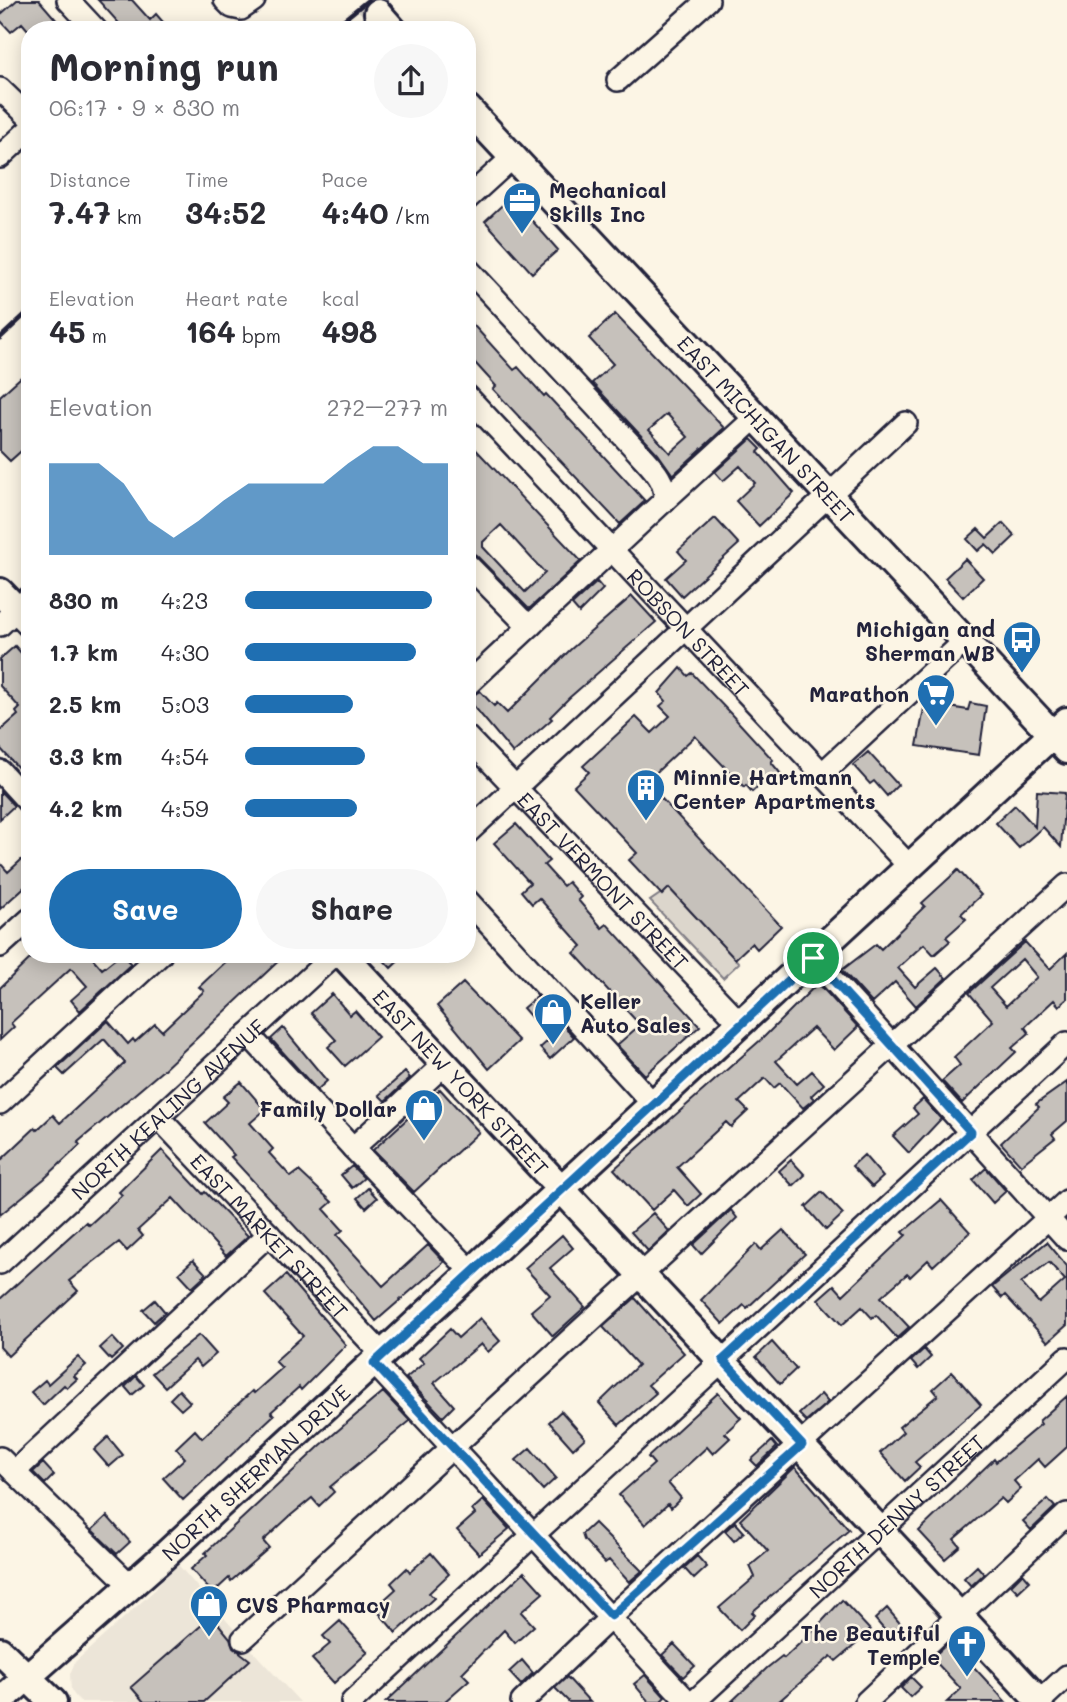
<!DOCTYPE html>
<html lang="en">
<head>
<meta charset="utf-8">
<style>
	body { margin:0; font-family:Mali,sans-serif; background:#f7f7f7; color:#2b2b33; height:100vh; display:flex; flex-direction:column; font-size:26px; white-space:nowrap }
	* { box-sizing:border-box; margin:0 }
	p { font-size:23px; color:#7c7c81 }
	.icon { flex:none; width:38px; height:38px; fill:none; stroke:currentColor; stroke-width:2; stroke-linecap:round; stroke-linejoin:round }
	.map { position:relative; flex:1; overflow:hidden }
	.sheet { position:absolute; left:21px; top:21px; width:455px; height:942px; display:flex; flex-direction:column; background:#fff; border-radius:28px; box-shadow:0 4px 18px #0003 }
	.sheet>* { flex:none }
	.pin { position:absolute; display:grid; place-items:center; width:60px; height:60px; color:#fff; margin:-30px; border:4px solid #fff; border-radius:50%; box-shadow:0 2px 7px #0007 }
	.round { display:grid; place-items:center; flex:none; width:74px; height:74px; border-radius:37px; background:#f7f7f7 }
	.headline { display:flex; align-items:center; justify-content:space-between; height:119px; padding:0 28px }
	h1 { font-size:38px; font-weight:800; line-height:52px }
	.stats { display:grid; grid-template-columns:repeat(3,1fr); gap:10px; height:119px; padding:7px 28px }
	.stats div { display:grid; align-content:center }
	.stats b { font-size:30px; font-weight:800 }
	.stats small { font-size:19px; font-weight:400 }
	.stats p { font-size:19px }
	.chart { height:196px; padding:14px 28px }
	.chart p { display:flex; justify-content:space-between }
	.chart svg { width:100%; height:126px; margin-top:7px; fill:#1f6fb2; opacity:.7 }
	.button { display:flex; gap:14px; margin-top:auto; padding:14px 28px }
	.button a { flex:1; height:80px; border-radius:42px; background:#1f6fb2; color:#fff; font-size:28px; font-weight:800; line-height:80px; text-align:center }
	.button a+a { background:#f7f7f7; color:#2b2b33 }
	ul { padding:0 28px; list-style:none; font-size:23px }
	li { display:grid; grid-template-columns:112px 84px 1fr; align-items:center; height:52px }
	li i { height:18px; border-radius:9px; background:#1f6fb2 }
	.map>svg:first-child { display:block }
</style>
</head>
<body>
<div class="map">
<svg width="1067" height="1702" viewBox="0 0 1067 1702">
	<rect width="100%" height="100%" fill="#fcf5e5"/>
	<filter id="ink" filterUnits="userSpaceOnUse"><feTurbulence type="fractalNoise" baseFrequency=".0143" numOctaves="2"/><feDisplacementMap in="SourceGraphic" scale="14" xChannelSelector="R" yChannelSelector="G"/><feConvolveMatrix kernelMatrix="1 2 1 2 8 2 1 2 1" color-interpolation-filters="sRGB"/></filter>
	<g filter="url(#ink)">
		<!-- built -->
		<path fill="#ece5d8" d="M 174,1560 L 259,1658 L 300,1702 L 81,1702 L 75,1696 L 71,1690 L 70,1674 L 75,1662 L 156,1589 Z"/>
		<!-- green -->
		<path fill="#dcd6cc" stroke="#7f7c84" stroke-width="2" d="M 669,888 L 739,963 L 723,978 L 650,901 Z"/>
		<!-- building -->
		<path fill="#c6c1bb" stroke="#22223b" stroke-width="2" fill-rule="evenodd" d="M 17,0 L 39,0 L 65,30 L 28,30 L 22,23 L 11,32 L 0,20 L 0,15 Z
			M 98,0 L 132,0 L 150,20 L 156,14 L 170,30 L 125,30 Z
			M 511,197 L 558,250 L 532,273 L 485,221 Z
			M 615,314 L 724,428 L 673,475 L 658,454 L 592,383 L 613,364 L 589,338 ZM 667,414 L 688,437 L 670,453 L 649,430 Z
			M 467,318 L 514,370 L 518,367 L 544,396 L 546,394 L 645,501 L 620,524 L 493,389 L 496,386 L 467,354 Z
			M 30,369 L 30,443 L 10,461 L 0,451 L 0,396 Z
			M 751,439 L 761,449 L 758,452 L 794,493 L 759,526 L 736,501 L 755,483 L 740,466 L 723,481 L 715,472 Z
			M 467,440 L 581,561 L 529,609 L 476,555 L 467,550 ZM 501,525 L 545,573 L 525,592 L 483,547 L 483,542 Z
			M 715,518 L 739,544 L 682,596 L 666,578 L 686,560 L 678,551 Z
			M 1003,523 L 1015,536 L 996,554 L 986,544 L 978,551 L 967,539 L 978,529 L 987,538 Z
			M 965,559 L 983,578 L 963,597 L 945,578 Z
			M 597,582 L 603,589 L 579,613 L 572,605 Z
			M 632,596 L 656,622 L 569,698 L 550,717 L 552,719 L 513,753 L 467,698 L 480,691 L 494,706 L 497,703 L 507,713 L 570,650 Z
			M 15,646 L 30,663 L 30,781 L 0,748 L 0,731 L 18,715 L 16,712 L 20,708 L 0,686 L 0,659 Z
			M 681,668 L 688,676 L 692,673 L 730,713 L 773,760 L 771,762 L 781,774 L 772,783 L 766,785 L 763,782 L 752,792 L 746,785 L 744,787 L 695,736 L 646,782 L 781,926 L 757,949 L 752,943 L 735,959 L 669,888 L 662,895 L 629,860 L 637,853 L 574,786 L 589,772 L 583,766 L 636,717 L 652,733 L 670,716 L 660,706 L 666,701 L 659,693 Z
			M 925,703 L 968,710 L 970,703 L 986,706 L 979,755 L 917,746 Z
			M 868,752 L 898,785 L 887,796 L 874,781 L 870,784 L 853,765 Z
			M 0,791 L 14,806 L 0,819 Z
			M 1037,791 L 1065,793 L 1061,847 L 1043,827 L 1019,848 L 996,823 L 1015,805 L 1035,827 Z
			M 516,824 L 549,861 L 544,865 L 563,886 L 568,882 L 581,897 L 578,900 L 602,928 L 607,924 L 700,1026 L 645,1075 L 617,1045 L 640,1025 L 574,953 L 582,946 L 539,898 L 532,904 L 521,891 L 530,883 L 494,843 Z
			M 30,852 L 30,882 L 0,909 L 0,863 L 8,872 Z
			M 958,870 L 981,895 L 961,914 L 966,919 L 946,937 L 950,941 L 934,955 L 924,944 L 898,968 L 915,987 L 937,968 L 946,978 L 916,1006 L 895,982 L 872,1003 L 842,970 L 876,944 L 881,949 L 925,906 L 922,903 Z
			M 1025,942 L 1050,969 L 1067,953 L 1067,999 L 1059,1006 L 1054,1000 L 1025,1027 L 1029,1033 L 1012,1048 L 1016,1052 L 962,1103 L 942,1081 L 960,1065 L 954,1057 L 993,1021 L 969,993 ZM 1022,959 L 1037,977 L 1006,1006 L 990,988 Z
			M 35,954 L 89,954 L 102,969 L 121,954 L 131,964 L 80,1011 L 71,1000 L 87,986 L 71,968 L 11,1023 L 14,1027 L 0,1040 L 0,988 Z
			M 234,954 L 286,954 L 162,1071 L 78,1142 L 80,1145 L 44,1179 L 0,1215 L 0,1161 L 35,1128 L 37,1130 L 53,1115 L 60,1123 L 125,1063 L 104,1039 L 64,1075 L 57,1068 L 108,1021 L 128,1044 L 133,1039 L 135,1042 L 155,1024 L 162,1031 L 204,991 L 199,987 Z
			M 378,954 L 406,954 L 391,968 Z
			M 463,983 L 519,1041 L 489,1069 L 437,1006 Z
			M 818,983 L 858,1027 L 834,1050 L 813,1028 L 776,1061 L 797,1084 L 812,1071 L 824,1084 L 811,1096 L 814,1099 L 803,1108 L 780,1083 L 774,1088 L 765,1078 L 739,1102 L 748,1111 L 731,1127 L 726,1122 L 677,1167 L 701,1194 L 688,1206 L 674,1190 L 652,1210 L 614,1169 L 764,1037 Z
			M 332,994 L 350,1015 L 355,1011 L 378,1037 L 345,1066 L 328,1047 L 336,1040 L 311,1013 Z
			M 537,996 L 574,1037 L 550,1059 L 540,1048 L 550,1039 L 523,1008 Z
			M 283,1028 L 327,1081 L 317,1090 L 271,1039 Z
			M 405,1072 L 410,1078 L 385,1101 L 379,1095 Z
			M 241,1082 L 265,1110 L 250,1123 L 273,1149 L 269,1153 L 291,1177 L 299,1171 L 332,1202 L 324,1209 L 343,1230 L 337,1235 L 383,1286 L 428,1245 L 444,1262 L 376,1321 L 324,1258 L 231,1157 L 234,1155 L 205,1123 L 228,1102 L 223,1097 Z
			M 1067,1082 L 1067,1121 L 1052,1134 L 1055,1138 L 1021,1165 L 1001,1143 L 1039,1107 L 1036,1104 Z
			M 440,1089 L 479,1132 L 414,1192 L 373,1150 Z
			M 923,1099 L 941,1119 L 909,1153 L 893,1136 L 918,1114 L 913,1108 Z
			M 162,1150 L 203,1194 L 205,1192 L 248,1236 L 226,1256 L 173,1198 L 138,1230 L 143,1236 L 127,1251 L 119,1242 L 69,1281 L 78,1291 L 8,1356 L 0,1347 L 0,1299 L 86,1222 L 89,1225 L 122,1195 L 119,1192 Z
			M 864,1155 L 883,1177 L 872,1187 L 852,1166 Z
			M 791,1160 L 805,1175 L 793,1186 L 779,1171 Z
			M 352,1166 L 364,1178 L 352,1188 L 341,1175 Z
			M 986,1168 L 1006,1191 L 993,1203 L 973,1180 Z
			M 368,1188 L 377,1198 L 366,1208 L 357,1198 Z
			M 822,1192 L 843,1214 L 826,1230 L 806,1207 Z
			M 941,1200 L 970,1232 L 933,1266 L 928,1260 L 910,1277 L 907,1274 L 881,1297 L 909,1327 L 897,1338 L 876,1315 L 872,1318 L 862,1307 L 842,1325 L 818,1299 L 834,1285 L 843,1295 L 906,1235 L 903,1232 Z
			M 731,1210 L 737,1218 L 701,1254 L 693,1245 Z
			M 653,1213 L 669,1231 L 648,1251 L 631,1232 Z
			M 783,1230 L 805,1254 L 747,1308 L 744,1305 L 723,1324 L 701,1300 L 756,1244 L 761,1250 Z
			M 562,1235 L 573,1248 L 550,1268 L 585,1307 L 553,1336 L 531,1311 L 550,1295 L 525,1268 Z
			M 1047,1242 L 1067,1266 L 1067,1325 L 1048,1342 L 1005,1295 L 1002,1298 L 992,1287 ZM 1049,1262 L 1065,1280 L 1039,1303 L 1021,1283 Z
			M 193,1260 L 206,1274 L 192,1287 L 179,1273 Z
			M 286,1275 L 346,1345 L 301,1390 L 299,1387 L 271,1412 L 274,1415 L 183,1500 L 163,1478 L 185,1458 L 176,1448 L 195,1430 L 202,1438 L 252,1391 L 254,1393 L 282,1368 L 275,1361 L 303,1336 L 265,1294 Z
			M 635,1298 L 684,1353 L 648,1385 L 656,1393 L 619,1425 L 599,1403 L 638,1365 L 603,1327 Z
			M 155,1300 L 165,1312 L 154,1322 L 143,1310 Z
			M 480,1318 L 500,1341 L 488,1352 L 481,1344 L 434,1383 L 454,1406 L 443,1417 L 406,1378 L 424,1363 L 419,1358 L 450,1329 L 458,1338 Z
			M 199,1335 L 216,1354 L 201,1367 L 195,1360 L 165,1387 L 152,1373 Z
			M 112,1337 L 123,1349 L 111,1360 L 100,1348 Z
			M 772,1342 L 796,1369 L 780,1384 L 756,1357 Z
			M 924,1349 L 931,1357 L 918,1369 L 911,1361 Z
			M 78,1357 L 86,1365 L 74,1376 L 77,1379 L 67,1388 L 64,1385 L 43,1405 L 31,1392 L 45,1380 L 48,1384 Z
			M 952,1372 L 981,1405 L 915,1462 L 920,1467 L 905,1481 L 880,1453 L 903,1432 L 899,1427 L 938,1395 L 933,1389 Z
			M 136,1376 L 144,1385 L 132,1395 L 125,1387 Z
			M 179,1390 L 190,1402 L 181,1410 L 170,1399 Z
			M 383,1392 L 410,1421 L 330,1487 L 334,1492 L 319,1506 L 312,1498 L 290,1516 L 263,1541 L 269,1548 L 231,1581 L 229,1578 L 215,1591 L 208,1588 L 191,1569 L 207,1555 L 205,1553 L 321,1445 Z
			M 718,1393 L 741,1418 L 725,1433 L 730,1438 L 713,1454 L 707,1447 L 668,1483 L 681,1498 L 671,1508 L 668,1504 L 645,1525 L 619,1495 L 654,1464 L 648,1457 Z
			M 821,1394 L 828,1402 L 806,1421 L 799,1414 Z
			M 1067,1396 L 1067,1447 L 1045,1467 L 1038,1459 L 1014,1481 L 1021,1489 L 1006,1503 L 1001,1498 L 954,1539 L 960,1546 L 945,1559 L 919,1531 L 994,1459 L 996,1462 L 1041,1424 L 1039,1421 Z
			M 561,1411 L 585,1438 L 573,1449 L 549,1422 Z
			M 108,1437 L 123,1455 L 109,1467 L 94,1450 Z
			M 772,1441 L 777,1447 L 757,1466 L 751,1460 Z
			M 530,1448 L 556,1478 L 543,1490 L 516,1460 Z
			M 43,1463 L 54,1475 L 45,1484 L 33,1472 Z
			M 795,1467 L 849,1530 L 752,1612 L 755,1615 L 740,1630 L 719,1608 L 755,1577 L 750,1566 L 768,1551 L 740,1520 Z
			M 1048,1499 L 1055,1507 L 1031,1530 L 1023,1521 Z
			M 483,1500 L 509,1529 L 479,1554 L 457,1530 L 475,1514 L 472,1510 Z
			M 107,1516 L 130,1542 L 117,1554 L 92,1530 Z
			M 735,1522 L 744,1532 L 734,1541 L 725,1531 Z
			M 594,1523 L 642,1571 L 629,1582 L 609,1560 L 605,1563 L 584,1540 L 582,1534 Z
			M 431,1553 L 449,1574 L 429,1593 L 434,1598 L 396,1633 L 375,1608 L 396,1589 L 391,1583 L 407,1568 L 410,1572 Z
			M 697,1556 L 707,1567 L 694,1579 L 684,1568 Z
			M 977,1566 L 984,1574 L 971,1586 L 964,1578 Z
			M 524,1572 L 543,1593 L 521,1612 L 534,1626 L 515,1643 L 504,1630 L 462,1673 L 469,1680 L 444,1702 L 386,1702 Z
			M 1023,1573 L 1030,1581 L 1018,1592 L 1011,1585 Z
			M 842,1600 L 870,1630 L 855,1645 L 836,1661 L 831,1656 L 778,1702 L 731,1702 L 767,1668 L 782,1656 L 784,1658 L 813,1631 Z
			M 887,1608 L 904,1628 L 892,1639 L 875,1619 Z
			M 212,1616 L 230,1638 L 233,1647 L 250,1660 L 204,1702 L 144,1702 L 131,1687 Z
			M 340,1621 L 368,1652 L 334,1683 L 312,1659 L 330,1644 L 323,1636 Z
			M 950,1641 L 1006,1702 L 947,1702 L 961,1689 L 932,1658 Z
			M 674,1644 L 695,1666 L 683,1677 L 662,1655 Z
			M 522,1660 L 533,1673 L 521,1685 L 509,1672 Z
			M 645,1675 L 665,1697 L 660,1702 L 649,1702 L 634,1684 Z
			M 567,1677 L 590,1702 L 569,1702 L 555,1688 Z
			M 911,1677 L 921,1687 L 910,1697 L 901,1688 Z"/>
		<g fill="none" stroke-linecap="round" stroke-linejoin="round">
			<!-- major-tunnel -->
			<path stroke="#d0cbc3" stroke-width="26" stroke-dasharray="26 13" stroke-linecap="butt" d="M 366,0 L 378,13"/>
			<!-- minor casing -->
			<g stroke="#22223b" stroke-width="26">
				<g id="minor">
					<path d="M 68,0 L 96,30"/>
					<path d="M 225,0 L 232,7 L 241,9 L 254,0"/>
					<path d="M 618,80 L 708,0"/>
					<path d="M 0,89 L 30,118"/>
					<path d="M 0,157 L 30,129"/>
					<path d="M 467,199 L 513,157"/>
					<path d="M 467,268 L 638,452 C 651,467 666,479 665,500 L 531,625 L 521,619 L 467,564"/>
					<path id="s1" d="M 467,396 L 910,867"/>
					<path d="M 665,500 L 756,417"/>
					<path d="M 0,625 L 30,597"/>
					<path d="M 467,685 L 531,625"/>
					<path id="s2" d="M 467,737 L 741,1024"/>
					<path d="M 0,771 L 30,804"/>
					<path d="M 823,773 L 965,641"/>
					<path d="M 467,833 L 906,423"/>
					<path d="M 467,900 L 654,1105"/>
					<path d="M 0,946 L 30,919"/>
					<path d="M 813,958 L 1067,1239"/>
					<path d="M 248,1034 L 353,1148 L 446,1063"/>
					<path d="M 0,1103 L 161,954"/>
					<path id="s3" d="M 158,1117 L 383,1355"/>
					<path d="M 353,1148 L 472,1272"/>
					<path id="s4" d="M 0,1263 L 335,954"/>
					<path d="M 374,1363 L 688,1702"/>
					<path d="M 0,1458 L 131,1586"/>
					<path d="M 14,1472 L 269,1234"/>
					<path d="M 243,1639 L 1067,885"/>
					<path d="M 352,1702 L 1067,1043"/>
					<path d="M 522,1702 L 611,1617 L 1067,1201"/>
					<path id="s5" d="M 694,1702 L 1067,1358"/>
					<path d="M 866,1702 L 1067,1514"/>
					<path d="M 1039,1702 L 1067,1676"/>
				</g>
			</g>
			<!-- major casing -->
			<g stroke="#22223b" stroke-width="32">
				<g id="major">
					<path d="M 378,13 L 393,30"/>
					<path id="s6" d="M 467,108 L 1067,750"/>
					<path d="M 0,592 L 30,623"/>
					<path id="s7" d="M 342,954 L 1040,1702"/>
					<path d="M 0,1651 L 53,1702"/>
					<path id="s8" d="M 0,1701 L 161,1559 L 1067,721"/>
				</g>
			</g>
			<!-- minor -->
			<use href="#minor" stroke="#fcf5e5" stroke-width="21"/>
			<!-- major -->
			<use href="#major" stroke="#fcf5e5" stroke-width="26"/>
			<!-- rail -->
			<path stroke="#22223b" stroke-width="4.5" d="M 331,30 L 368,0
				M 0,338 L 30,310"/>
		</g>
	</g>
	<g fill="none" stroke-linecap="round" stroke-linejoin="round" filter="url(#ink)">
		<!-- route casing -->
		<g stroke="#fff" stroke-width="14">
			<path id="route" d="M 813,958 L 971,1132 L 723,1360 L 802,1445 L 611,1616 L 374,1363 Z"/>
		</g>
		<!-- route -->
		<use href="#route" stroke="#1f6fb2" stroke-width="9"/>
	</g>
	<!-- icons -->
	<defs>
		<g id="office-pin" transform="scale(2.0125)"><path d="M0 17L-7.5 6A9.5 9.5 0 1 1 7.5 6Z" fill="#1f6fb2" stroke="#fcf5e5"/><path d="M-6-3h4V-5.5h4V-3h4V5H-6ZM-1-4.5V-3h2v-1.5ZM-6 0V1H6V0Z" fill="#fff"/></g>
		<g id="bus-pin" transform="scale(2.0125)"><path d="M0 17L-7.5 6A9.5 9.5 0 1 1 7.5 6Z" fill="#1f6fb2" stroke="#fcf5e5"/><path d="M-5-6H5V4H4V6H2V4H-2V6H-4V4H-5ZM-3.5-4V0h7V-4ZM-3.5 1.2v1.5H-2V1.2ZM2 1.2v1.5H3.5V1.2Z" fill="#fff"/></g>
		<g id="supermarket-pin" transform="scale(2.0125)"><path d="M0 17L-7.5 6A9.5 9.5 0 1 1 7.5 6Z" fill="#1f6fb2" stroke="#fcf5e5"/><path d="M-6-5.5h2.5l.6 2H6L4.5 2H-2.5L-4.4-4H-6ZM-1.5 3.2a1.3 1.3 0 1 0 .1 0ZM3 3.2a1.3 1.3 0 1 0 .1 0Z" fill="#fff"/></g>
		<g id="building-pin" transform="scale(2.0125)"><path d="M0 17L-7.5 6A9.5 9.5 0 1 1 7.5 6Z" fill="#1f6fb2" stroke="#fcf5e5"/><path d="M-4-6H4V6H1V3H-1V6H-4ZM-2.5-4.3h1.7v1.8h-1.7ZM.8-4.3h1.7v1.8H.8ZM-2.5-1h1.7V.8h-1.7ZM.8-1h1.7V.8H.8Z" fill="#fff"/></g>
		<g id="shop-pin" transform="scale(2.0125)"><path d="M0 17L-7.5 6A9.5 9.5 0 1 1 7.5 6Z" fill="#1f6fb2" stroke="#fcf5e5"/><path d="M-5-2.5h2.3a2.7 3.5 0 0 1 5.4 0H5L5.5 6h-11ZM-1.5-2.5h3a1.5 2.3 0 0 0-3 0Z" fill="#fff"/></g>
		<g id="church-pin" transform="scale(2.0125)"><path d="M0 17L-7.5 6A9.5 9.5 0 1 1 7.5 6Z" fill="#1f6fb2" stroke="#fcf5e5"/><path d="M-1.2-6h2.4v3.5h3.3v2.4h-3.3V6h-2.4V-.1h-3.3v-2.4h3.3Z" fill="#fff"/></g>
	</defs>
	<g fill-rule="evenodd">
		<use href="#office-pin" x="522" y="201"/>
		<use href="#bus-pin" x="1022" y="640"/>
		<use href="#supermarket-pin" x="936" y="693"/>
		<use href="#building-pin" x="646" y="788"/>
		<use href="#shop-pin" x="553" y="1012"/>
		<use href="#shop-pin" x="424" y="1108"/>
		<use href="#shop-pin" x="209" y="1604"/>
		<use href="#church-pin" x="967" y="1644"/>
	</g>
	<g text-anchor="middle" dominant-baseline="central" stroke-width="5" stroke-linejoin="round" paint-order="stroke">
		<!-- poi labels -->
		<g font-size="21" font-weight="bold" fill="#22223b" stroke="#fcf5e5" text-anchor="start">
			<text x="549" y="189">Mechanical<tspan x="549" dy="24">Skills Inc</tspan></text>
			<text x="995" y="628" text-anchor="end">Michigan and<tspan x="995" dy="24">Sherman WB</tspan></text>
			<text x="909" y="693" text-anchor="end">Marathon</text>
			<text x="673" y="776">Minnie Hartmann<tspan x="673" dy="24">Center Apartments</tspan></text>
			<text x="580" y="1000">Keller<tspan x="580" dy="24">Auto Sales</tspan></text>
			<text x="397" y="1108" text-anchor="end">Family Dollar</text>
			<text x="236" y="1604">CVS Pharmacy</text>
			<text x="940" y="1632" text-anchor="end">The Beautiful<tspan x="940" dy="24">Temple</tspan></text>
		</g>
		<!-- street labels -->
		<g font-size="21" fill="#22223b" stroke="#fcf5e5">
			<text stroke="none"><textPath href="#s6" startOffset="439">EAST MICHIGAN STREET</textPath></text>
			<text stroke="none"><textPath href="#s1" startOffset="324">ROBSON STREET</textPath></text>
			<text stroke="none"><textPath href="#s2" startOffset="198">EAST VERMONT STREET</textPath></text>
			<text stroke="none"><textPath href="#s7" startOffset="175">EAST NEW YORK STREET</textPath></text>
			<text stroke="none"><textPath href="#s4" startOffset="228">NORTH KEALING AVENUE</textPath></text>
			<text stroke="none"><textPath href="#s3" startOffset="163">EAST MARKET STREET</textPath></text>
			<text stroke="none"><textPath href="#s8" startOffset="343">NORTH SHERMAN DRIVE</textPath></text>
			<text stroke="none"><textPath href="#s5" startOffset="275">NORTH DENNY STREET</textPath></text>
		</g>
	</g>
</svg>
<div class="pin" style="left:813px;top:958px;background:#1e9e55"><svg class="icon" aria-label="arrive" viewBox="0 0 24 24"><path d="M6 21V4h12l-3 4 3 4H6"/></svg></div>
<section class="sheet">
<div class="headline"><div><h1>Morning run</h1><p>06:17 · 9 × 830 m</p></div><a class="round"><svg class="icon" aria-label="share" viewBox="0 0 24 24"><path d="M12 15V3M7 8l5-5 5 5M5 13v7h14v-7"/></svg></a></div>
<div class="stats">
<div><p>Distance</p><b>7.47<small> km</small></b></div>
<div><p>Time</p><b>34:52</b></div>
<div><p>Pace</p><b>4:40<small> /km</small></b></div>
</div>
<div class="stats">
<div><p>Elevation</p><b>45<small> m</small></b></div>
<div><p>Heart rate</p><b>164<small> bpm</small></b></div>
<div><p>kcal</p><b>498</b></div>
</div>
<div class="chart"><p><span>Elevation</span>272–277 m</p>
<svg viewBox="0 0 160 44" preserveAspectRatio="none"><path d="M0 44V12L10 12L20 12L30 19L40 32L50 38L60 32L70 25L80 19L90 19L100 19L110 19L120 12L130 6L140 6L150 12L160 12V44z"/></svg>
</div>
<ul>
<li><b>830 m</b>4:23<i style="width:92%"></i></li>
<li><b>1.7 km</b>4:30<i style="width:84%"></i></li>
<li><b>2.5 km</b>5:03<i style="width:53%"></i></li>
<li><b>3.3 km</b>4:54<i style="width:59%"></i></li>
<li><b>4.2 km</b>4:59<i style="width:55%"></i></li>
</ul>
<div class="button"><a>Save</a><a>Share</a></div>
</section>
</div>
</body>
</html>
